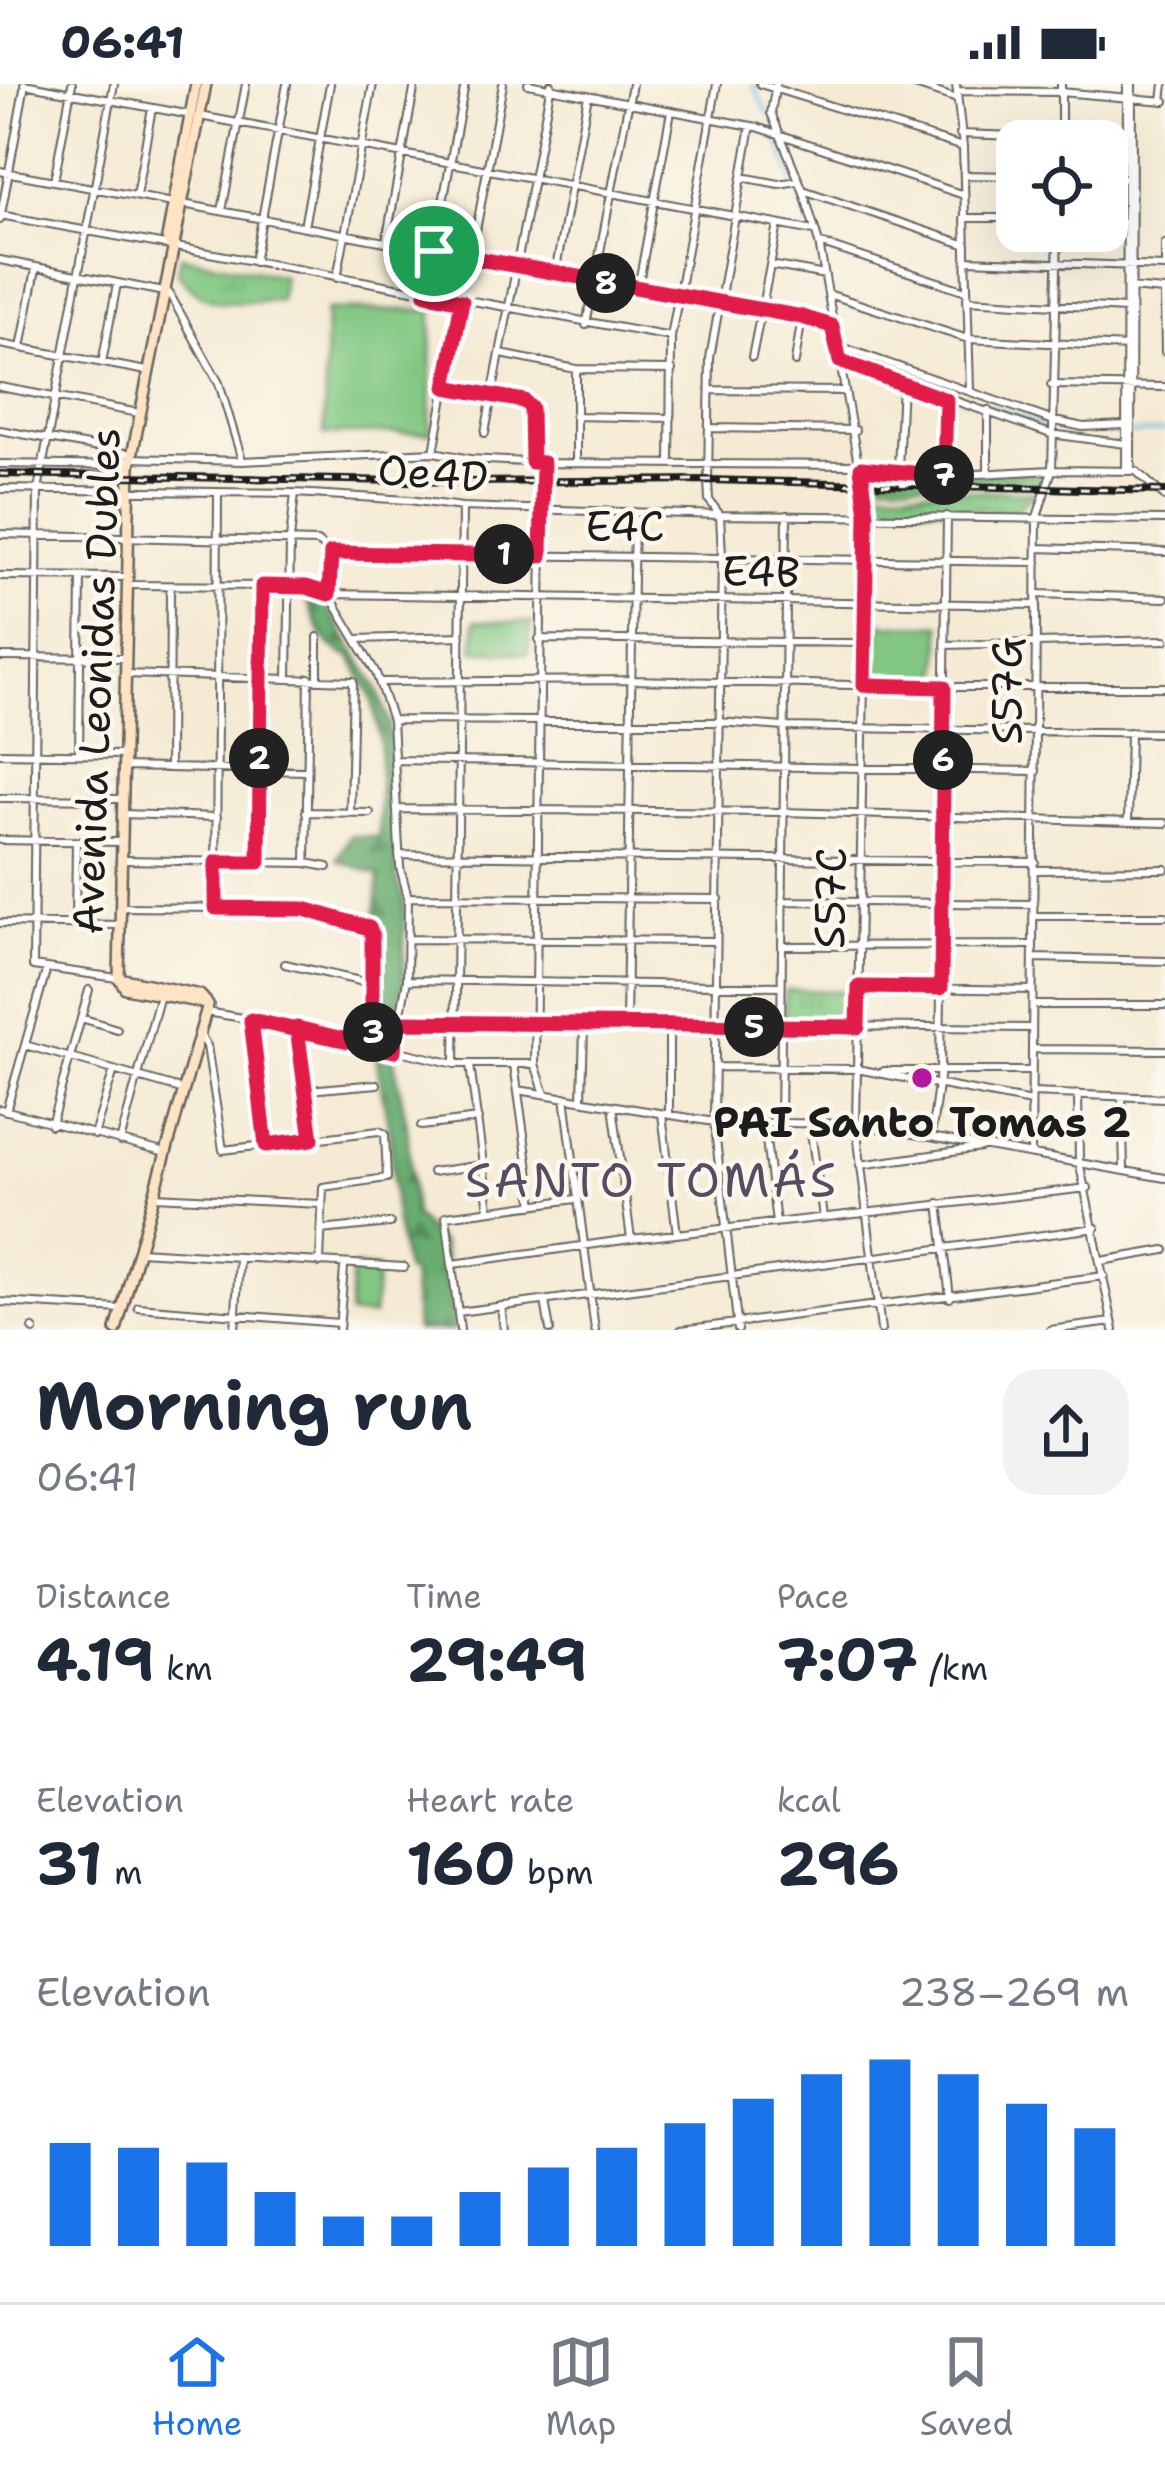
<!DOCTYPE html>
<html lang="en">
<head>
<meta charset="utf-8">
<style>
	body { margin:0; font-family:"Shantell Sans",sans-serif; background:#f2f2f3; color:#1f2937; height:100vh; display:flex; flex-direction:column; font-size:45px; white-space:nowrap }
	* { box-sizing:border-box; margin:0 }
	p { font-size:39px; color:#747a83 }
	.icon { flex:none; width:66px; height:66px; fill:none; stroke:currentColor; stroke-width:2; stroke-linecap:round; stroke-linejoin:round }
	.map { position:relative; height:1246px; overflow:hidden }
	.panel { display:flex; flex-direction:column; background:#fff; flex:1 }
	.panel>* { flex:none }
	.tools { position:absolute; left:996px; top:36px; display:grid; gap:24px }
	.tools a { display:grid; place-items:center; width:132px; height:132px; border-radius:24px; background:#fff; box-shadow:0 12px 48px #0002; font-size:60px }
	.pin { position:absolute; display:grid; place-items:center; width:102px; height:102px; color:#fff; margin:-51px; border:6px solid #fff; border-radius:50%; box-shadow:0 3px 12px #0007 }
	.km { position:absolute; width:60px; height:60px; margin:-30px; border-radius:50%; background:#222; color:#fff; font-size:33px; line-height:60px; text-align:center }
	.round { display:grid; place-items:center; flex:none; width:126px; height:126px; border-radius:36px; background:#f2f2f3 }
	.head { display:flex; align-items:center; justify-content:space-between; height:204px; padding:0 36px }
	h1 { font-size:66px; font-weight:700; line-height:90px }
	.figures { display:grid; grid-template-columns:repeat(3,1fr); gap:18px; height:204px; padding:12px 36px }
	.figures div { display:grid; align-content:center }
	.figures b { font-size:60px; font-weight:700 }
	.figures small { font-size:33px; font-weight:400 }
	.figures p { font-size:33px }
	.chart { height:336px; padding:24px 36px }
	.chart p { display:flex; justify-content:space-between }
	.chart svg { width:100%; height:216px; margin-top:12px; stroke:#1a73e8; stroke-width:6 }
	.status { display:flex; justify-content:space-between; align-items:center; height:84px; padding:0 60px; background:#fff; direction:ltr }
	.status svg { height:33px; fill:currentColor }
	.dock { display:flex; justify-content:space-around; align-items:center; height:168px; border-top:3px solid #e0e1e3; background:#fff; font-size:33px; color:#747a83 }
	.dock a { display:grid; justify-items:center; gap:6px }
	.dock .current { color:#1a73e8 }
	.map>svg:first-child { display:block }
</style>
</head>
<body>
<div class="status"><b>06:41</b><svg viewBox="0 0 49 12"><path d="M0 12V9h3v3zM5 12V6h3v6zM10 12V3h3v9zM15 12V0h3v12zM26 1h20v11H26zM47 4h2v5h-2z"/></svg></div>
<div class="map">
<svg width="1165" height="1246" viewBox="0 0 1165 1246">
	<defs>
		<pattern id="forest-firs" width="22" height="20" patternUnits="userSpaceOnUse" patternTransform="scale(3)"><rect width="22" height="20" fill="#68ac70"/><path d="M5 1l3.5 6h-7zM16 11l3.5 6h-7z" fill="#558b5b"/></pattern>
		<pattern id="park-tufts" width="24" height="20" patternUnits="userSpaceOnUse" patternTransform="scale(3)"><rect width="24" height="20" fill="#81c782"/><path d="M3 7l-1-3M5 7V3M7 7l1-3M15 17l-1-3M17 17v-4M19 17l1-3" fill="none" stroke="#6faa70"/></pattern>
	</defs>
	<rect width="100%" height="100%" fill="#fbf7ec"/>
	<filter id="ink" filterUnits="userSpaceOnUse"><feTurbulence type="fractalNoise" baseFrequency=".00833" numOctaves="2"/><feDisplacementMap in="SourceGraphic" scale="24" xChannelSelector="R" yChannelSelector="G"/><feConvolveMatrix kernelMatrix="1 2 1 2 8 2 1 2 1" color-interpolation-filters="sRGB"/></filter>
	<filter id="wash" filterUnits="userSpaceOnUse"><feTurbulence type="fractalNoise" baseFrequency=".004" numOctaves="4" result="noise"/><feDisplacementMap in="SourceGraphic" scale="48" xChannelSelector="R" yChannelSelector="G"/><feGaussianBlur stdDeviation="2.7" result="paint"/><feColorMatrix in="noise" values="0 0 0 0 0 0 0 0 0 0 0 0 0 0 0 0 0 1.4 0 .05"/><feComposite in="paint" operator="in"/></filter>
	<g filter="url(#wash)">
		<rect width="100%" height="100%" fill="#f5ebd5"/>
		<!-- green -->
		<path fill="#81c782" stroke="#4e724f" stroke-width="3" d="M 326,226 L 432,226 L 430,349 L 324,350 Z
			M 475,537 L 532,539 L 528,570 L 474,566 Z
			M 870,540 L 941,541 L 940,597 L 869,596 Z
			M 352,1183 L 377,1185 L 373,1232 L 349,1231 Z"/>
		<!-- forest -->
		<path fill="url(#forest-firs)" stroke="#426446" stroke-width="3" d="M 303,510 L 320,512 L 376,601 L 389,639 L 397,795 L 404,816 L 404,897 L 390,955 L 407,1041 L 414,1132 L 442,1160 L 455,1246 L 416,1246 L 411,1189 L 405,1187 L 395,1132 L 390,1052 L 377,979 L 379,911 L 374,845 L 379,791 L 337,776 L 350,752 L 379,753 L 380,658 L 372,614 L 351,573 C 322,565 315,535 303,510 Z"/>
		<!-- park -->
		<path fill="url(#park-tufts)" stroke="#4e724f" stroke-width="3" d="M 180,172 L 283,192 L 280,217 C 235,217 206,229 177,188 Z
			M 1047,389 L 1041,401 L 869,397 L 868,391 Z
			M 870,405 L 1035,408 L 1014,427 L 872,419 Z
			M 785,906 L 853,907 L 852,941 L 785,939 Z"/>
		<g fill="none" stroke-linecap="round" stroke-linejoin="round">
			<!-- stream -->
			<path stroke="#60b8dd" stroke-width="3" d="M 753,0 L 768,31
				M 777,54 L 810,142
				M 879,284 L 1049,343
				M 1055,344 L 1123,350
				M 1133,350 L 1165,347"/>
		</g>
	</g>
	<g filter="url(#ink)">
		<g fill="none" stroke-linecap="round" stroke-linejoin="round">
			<!-- minor casing -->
			<g stroke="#68645d" stroke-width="10">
				<path id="minor" d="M 24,0 L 191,31
					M 114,0 L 38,406 L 33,882 L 117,894
					M 528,0 L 757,43 L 964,111
					M 760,0 L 963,63
					M 776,0 L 771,29 L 803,106 L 819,159 L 867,431 L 856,1040 L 881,1246
					M 912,0 L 957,15
					M 956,0 L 963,63 L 970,305
					M 957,7 L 1060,8 L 1165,17
					M 1162,17 L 1164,0
					M 200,32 L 814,147
					M 960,50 L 1130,56
					M 1061,57 L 1061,0
					M 0,87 L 173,119
					M 964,91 L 1017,92
					M 742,93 L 779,100 L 798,97
					M 1107,94 L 1127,95
					M 54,97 L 72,0
					M 803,106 L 964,160
					M 136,112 L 152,24
					M 183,120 L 832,242
					M 222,127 L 246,0
					M 0,131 L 671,253
					M 964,134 L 1017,134
					M 0,136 L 25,0
					M 1107,138 L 1125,139
					M 304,143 L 330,0
					M 386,158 L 415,0
					M 819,159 L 966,207
					M 1165,160 L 1165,179
					M 471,174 L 503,0
					M 0,176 L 169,209 L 219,299 L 242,376
					M 966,176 L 1165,183
					M 254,178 L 287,0
					M 770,181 L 825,191
					M 555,190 L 588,11
					M 337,194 L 373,0
					M 638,204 L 671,27
					M 1130,204 L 1164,207
					M 1164,207 L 1165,268
					M 426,209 L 465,0
					M 828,210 L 968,255 L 1128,263
					M 967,216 L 1125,225
					M 586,241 L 632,0
					M 0,260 L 147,287
					M 836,261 L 1051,336 L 1083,343 L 1125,341
					M 21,264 L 36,185
					M 501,270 L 576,285 L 672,286
					M 752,273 L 778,141
					M 840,277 L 1051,350 L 1126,360
					M 795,278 L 802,233
					M 102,279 L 117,200
					M 576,285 L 576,378
					M 1051,301 L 1165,303
					M 0,303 L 139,329
					M 446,303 L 529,321 L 532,378
					M 710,306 L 844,307
					M 988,326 L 988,389
					M 575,332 L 671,334
					M 710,344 L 855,346
					M 0,346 L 131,370
					M 485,349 L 551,0
					M 434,368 L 461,218
					M 130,374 L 242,377 L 434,368 L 470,375 L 543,379 L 861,381
					M 0,380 L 130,382
					M 543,380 L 535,980 L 545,1010
					M 670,380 L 671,253 L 717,0
					M 861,384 L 940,392 L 1052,386 L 1136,387 L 1165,413
					M 898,385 L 902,299
					M 1126,387 L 1127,0
					M 1131,387 L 1132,0
					M 944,392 L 946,317
					M 0,405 L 295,409 L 409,416 L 462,423 L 720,431 L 1165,436
					M 0,450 L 317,458 L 331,469 L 1037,478
					M 1037,464 L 1165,468
					M 331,469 L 329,510 L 376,589 L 392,636 L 400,783 L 408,813 L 407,896 L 394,967
					M 0,492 L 126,493
					M 129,501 L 288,502 L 329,510 L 1037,521
					M 1037,510 L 1165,514
					M 357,555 L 461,552
					M 539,555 L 865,559
					M 945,561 L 1165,556
					M 0,573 L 125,574
					M 124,590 L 353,597 L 350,729
					M 288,594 L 290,456 L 295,409
					M 318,595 L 318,553
					M 379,598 L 631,596 L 944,603 L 1165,603
					M 392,636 L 719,638 L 784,643 L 1165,649
					M 0,669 L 122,671
					M 79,670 L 81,493
					M 395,676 L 1036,687
					M 123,683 L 306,687
					M 169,684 L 170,502
					M 0,714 L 122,715
					M 399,725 L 783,728 L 1165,739
					M 306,728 L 370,729
					M 122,730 L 217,733
					M 1128,738 L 1130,648
					M 0,756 L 122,758
					M 399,771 L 1035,778
					M 121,776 L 306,779 L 328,783
					M 259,778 L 262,502
					M 306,779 L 309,594
					M 1035,786 L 1165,785
					M 408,813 L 719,815
					M 782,817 L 1034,820
					M 121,823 L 304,825 L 369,844 L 374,872 L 372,961
					M 216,824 L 218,408
					M 1034,832 L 1165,832
					M 0,839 L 120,841
					M 75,840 L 76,757
					M 407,855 L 716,857
					M 782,862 L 1033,861
					M 1033,874 L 1165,877
					M 285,880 L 373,900
					M 407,896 L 781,902
					M 859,903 L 1032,906
					M 1033,921 L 1165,921
					M 206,928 L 297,943 L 455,980 L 535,980
					M 81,934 L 117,945
					M 251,936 L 266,1061
					M 397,938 L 1032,944
					M 626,940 L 634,428
					M 297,945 L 312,1055
					M 200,950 L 207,962 L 223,1066 L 379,1047 L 385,1050 L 387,1094 L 323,1103 L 320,1179
					M 25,961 L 184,1006
					M 1032,965 L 1165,966
					M 455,980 L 462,423
					M 514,980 L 534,1121
					M 470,981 L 489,1126
					M 716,983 L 857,985 L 1031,1018
					M 884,987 L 1031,987
					M 308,1006 L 377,1000
					M 518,1006 L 714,1038 L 856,1040 L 1165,1094
					M 1031,1009 L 1165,1014
					M 1078,1010 L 1079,1077 L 1114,1246
					M 565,1013 L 595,1246
					M 1122,1013 L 1124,1085
					M 582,1016 L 584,942
					M 613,1022 L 631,1155
					M 0,1025 L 166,1069
					M 6,1027 L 47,884
					M 662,1030 L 677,1150
					M 669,1031 L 669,942
					M 764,1039 L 776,1139
					M 780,1040 L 787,431
					M 51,1041 L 89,906
					M 810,1041 L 823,1133
					M 421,1042 L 478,1035
					M 94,1051 L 114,986
					M 931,1053 L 940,986 L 947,432
					M 120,1058 L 160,911
					M 1031,1070 L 1037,433 L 1052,386 L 1058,147
					M 860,1081 L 981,1064
					M 432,1088 L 483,1081
					M 154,1112 L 321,1120
					M 939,1119 L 950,1214
					M 321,1146 L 390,1139
					M 139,1167 L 404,1183
					M 1101,1177 L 1165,1166
					M 453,1180 L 631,1155 L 1088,1104
					M 545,1217 L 550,1246
					M 0,1218 L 121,1225
					M 501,1222 L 504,1246
					M 138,1223 L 339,1239
					M 458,1228 L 1096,1144
					M 33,1245 L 34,1246
					M 235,1246 L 239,1175
					M 339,1246 L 344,1184
					M 460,1246 L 446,1132 L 576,1115
					M 681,1246 L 1104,1192
					M 738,1246 L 714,1038 L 722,472 L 720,431 L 709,416 L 708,396 L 710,274 L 751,42
					M 1050,1246 L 1112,1238"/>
			</g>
			<!-- secondary casing -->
			<g stroke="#68645d" stroke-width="14">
				<path id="secondary" d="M 171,162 L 167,154 L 196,0
					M 119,894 L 130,382 L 206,0
					M 119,894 L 125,904 L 208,920
					M 119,894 L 200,911 L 208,920
					M 116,1246 L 208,920"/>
			</g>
			<!-- minor -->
			<use href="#minor" stroke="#fff" stroke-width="6"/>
			<!-- secondary -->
			<use href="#secondary" stroke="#fee4c5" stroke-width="9"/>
			<!-- rail casing -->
			<g stroke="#1c1c1c" stroke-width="8">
				<path id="rail" d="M 0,390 L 466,398 L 708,396 L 1165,407"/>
			</g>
			<!-- rail -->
			<use href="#rail" stroke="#fbf7ec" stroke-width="3" stroke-dasharray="9" stroke-linecap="butt"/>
		</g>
	</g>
	<g fill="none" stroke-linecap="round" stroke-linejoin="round" filter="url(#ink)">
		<!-- route casing -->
		<g stroke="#fff" stroke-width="24">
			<path id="route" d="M 434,167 L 426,210 L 462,217 L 446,303 L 524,317 L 531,324 L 532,378 L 543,379 L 541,472 L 331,469 L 329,510 L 306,503 L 262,502 L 259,778 L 216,778 L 216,824 L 304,825 L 369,844 L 372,851 L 372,962 L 297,944 L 312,1055 L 266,1061 L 251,936 L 394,967 L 397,938 L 858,943 L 859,903 L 941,904 L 944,603 L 864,601 L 867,430 L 861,384 L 944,392 L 946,316 L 840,277 L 832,242 L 802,233 L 434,167"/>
		</g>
		<!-- route -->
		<use href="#route" stroke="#e11d48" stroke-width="15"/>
	</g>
	<!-- markers -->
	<circle fill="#b5179e" stroke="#fbf7ec" stroke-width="4.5" cx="922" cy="994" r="12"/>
	<g text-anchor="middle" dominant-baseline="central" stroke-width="9" stroke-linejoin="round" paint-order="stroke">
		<!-- street labels -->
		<g font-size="42" fill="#1c1c1c" stroke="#fbf7ec">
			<text transform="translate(433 389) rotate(4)">Oe4D</text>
			<text x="625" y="442">E4C</text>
			<text transform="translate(761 487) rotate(1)">E4B</text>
			<text transform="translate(96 597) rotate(-88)">Avenida Leonidas Dubles</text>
			<text transform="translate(1007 607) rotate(-90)">S57G</text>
			<text transform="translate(830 814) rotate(-89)">S57C</text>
		</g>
		<!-- poi labels -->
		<g font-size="42" font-weight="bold" fill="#1c1c1c" stroke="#fbf7ec">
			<text x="922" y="1038">PAI Santo Tomas 2</text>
		</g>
		<!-- quarter labels -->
		<g font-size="48" letter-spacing="3" fill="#564d62" stroke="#fbf7ec">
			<text x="652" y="1096">SANTO TOMÁS</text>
		</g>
	</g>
</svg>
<div class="tools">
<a><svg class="icon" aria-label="locate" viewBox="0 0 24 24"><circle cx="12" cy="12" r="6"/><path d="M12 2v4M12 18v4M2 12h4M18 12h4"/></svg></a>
</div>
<div class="pin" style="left:434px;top:167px;background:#1e9e55"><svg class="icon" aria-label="arrive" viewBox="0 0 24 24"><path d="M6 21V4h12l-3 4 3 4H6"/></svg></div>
<b class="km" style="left:504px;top:470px">1</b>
<b class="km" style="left:259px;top:674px">2</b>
<b class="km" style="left:373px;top:948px">3</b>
<b class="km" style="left:754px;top:943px">5</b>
<b class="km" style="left:943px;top:676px">6</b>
<b class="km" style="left:944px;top:391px">7</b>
<b class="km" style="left:606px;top:199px">8</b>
</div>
<section class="panel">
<div class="head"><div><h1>Morning run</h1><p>06:41</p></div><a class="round"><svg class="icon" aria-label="share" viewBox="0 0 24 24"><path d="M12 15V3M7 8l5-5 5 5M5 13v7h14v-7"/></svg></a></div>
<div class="figures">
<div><p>Distance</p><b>4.19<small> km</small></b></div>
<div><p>Time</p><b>29:49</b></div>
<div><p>Pace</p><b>7:07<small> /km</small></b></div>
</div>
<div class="figures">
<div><p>Elevation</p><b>31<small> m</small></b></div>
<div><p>Heart rate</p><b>160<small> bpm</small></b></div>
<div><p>kcal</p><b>296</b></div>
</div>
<div class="chart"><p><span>Elevation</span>238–269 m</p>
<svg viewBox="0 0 160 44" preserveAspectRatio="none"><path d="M5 44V23M15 44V24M25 44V27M35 44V33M45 44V38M55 44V38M65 44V33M75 44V28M85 44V24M95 44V19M105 44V14M115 44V9M125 44V6M135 44V9M145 44V15M155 44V20"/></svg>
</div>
</section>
<nav class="dock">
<a class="current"><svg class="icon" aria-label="home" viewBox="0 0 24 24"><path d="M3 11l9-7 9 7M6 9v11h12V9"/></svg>Home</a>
<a><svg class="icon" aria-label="map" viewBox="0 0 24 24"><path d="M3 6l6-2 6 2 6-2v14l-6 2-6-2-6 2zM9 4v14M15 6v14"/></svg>Map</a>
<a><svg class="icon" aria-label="saved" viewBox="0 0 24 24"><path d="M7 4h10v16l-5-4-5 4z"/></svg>Saved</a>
</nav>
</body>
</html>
